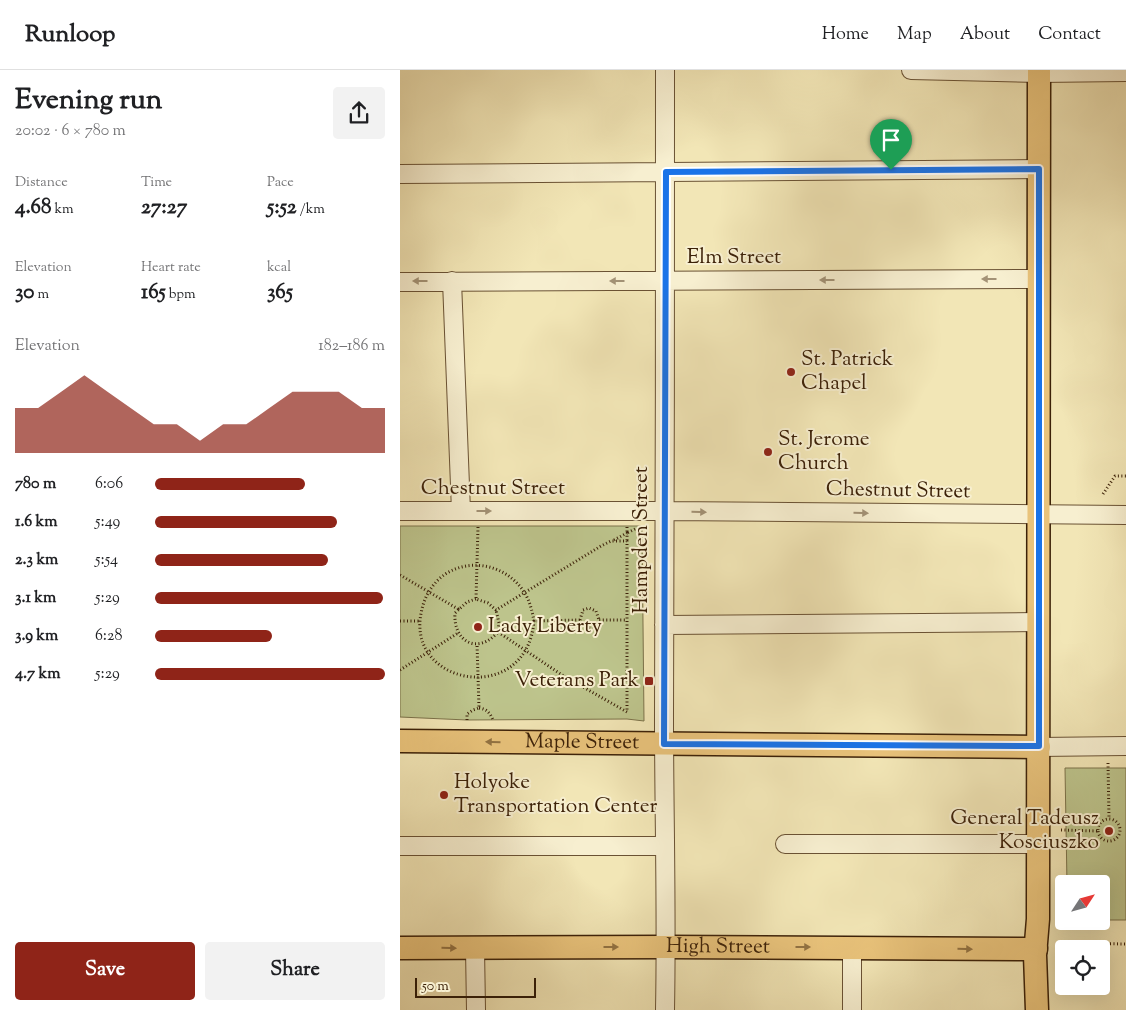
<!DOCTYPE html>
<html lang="en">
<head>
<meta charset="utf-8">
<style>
	body { margin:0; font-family:"Sorts Mill Goudy",serif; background:#f2f2f2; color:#202124; height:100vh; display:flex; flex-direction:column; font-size:19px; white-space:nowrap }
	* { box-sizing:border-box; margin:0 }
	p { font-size:16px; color:#757577 }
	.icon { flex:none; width:28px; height:28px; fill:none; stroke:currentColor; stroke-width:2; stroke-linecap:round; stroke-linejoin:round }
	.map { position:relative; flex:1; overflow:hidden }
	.sheet { display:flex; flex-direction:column; background:#fff; width:400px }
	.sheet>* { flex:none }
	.needle { width:32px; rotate:54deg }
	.controls { position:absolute; left:655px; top:805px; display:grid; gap:10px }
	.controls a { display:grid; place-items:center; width:55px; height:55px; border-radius:5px; background:#fff; box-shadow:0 5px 20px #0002; font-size:25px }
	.scale { position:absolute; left:15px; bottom:12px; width:121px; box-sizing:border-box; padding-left:5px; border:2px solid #3c2108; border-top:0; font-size:14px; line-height:18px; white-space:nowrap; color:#3c2108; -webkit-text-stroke:4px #f7efd0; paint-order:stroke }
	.pin { position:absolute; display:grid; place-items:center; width:42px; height:42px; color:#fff; margin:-51px -21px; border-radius:50% 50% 50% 0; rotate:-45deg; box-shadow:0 0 5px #0007 }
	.pin .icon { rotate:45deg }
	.round { display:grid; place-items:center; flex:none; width:52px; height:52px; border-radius:5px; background:#f2f2f2 }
	.summary { display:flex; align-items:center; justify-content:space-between; height:85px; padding:0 15px }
	h1 { font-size:28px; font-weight:700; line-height:38px }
	.stats { display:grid; grid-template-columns:repeat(3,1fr); gap:8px; height:85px; padding:5px 15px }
	.stats div { display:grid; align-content:center }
	.stats b { font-size:21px; font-weight:700 }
	.stats small { font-size:14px; font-weight:400 }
	.stats p { font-size:14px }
	.chart { height:140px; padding:10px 15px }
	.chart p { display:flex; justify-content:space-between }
	.chart svg { width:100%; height:90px; margin-top:5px; fill:#8f2418; opacity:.7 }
	.action { display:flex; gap:10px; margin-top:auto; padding:10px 15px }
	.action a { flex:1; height:58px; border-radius:5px; background:#8f2418; color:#fff; font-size:20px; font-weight:700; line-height:58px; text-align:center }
	.action a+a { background:#f2f2f2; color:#202124 }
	ul { padding:0 15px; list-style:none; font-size:16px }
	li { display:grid; grid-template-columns:80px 60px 1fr; align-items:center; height:38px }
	li i { height:12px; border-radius:6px; background:#8f2418 }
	header { display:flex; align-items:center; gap:30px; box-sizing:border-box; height:70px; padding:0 25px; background:#fff; border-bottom:1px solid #e0e0e0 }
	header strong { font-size:24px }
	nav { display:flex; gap:28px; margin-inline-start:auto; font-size:18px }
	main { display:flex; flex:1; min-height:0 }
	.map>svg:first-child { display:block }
</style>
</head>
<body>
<header>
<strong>Runloop</strong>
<nav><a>Home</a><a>Map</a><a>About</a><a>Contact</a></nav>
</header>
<main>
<section class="sheet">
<div class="summary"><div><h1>Evening run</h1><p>20:02 · 6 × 780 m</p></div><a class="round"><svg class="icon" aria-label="share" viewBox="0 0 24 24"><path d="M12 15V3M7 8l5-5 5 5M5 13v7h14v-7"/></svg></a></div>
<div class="stats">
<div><p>Distance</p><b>4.68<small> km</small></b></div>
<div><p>Time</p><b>27:27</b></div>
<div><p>Pace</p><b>5:52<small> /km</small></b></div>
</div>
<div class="stats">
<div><p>Elevation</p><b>30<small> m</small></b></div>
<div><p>Heart rate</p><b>165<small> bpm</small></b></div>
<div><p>kcal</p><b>365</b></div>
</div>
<div class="chart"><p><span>Elevation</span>182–186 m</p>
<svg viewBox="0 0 160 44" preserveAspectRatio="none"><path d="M0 44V22L10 22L20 14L30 6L40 14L50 22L60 30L70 30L80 38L90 30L100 30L110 22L120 14L130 14L140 14L150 22L160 22V44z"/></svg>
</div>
<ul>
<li><b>780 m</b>6:06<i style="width:65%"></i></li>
<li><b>1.6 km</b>5:49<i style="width:79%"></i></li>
<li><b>2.3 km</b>5:54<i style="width:75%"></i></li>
<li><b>3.1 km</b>5:29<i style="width:99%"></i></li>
<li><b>3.9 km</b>6:28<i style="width:51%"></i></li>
<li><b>4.7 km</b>5:29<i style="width:100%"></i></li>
</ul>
<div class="action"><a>Save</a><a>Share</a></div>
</section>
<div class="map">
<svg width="726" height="940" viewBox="0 0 726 940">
	<rect width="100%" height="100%" fill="#f2e6b6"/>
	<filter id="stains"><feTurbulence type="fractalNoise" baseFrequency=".004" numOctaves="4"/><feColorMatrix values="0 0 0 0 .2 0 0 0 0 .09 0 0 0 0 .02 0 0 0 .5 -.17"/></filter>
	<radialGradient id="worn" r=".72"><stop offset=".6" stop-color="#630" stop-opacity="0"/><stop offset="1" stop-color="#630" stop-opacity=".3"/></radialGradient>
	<!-- green -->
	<path fill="#bdc48c" stroke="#7c724a" d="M 0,456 L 242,456 L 244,651 L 227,649 L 67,650 L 0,647 Z
		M 665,698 L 726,698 L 726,850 L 701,850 L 701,814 L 667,814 Z"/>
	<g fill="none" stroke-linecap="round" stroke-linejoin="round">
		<!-- minor casing -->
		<g stroke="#6a5234" stroke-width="20">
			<path id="minor" d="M 265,0 C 266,216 264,431 264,647 C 264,745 267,842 265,940
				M 511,0 L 639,3 L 726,2
				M 0,104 L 639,99
				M 52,211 L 61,441
				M 0,212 L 638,209
				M 0,441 L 265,441 L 726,445
				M 264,555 L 639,552
				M 639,677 L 726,676
				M 385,774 L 639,774
				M 0,776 L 265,776
				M 452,877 L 452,940
				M 75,878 L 76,940"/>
		</g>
		<!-- major casing -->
		<g stroke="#3c2108" stroke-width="25">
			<g id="major">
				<path id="s1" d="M 0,671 L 639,677"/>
				<path id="s2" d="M 0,878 L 266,877 L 636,879"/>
				<path d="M 637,940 L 635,885 L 638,849 L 639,0"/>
			</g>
		</g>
		<!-- path -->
		<path stroke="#3c2108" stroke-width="3" stroke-dasharray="1 2.5" stroke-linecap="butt" d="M 703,424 L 715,406 L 726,406
			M 78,457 L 76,529 L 88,533 L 96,540 L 201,476 L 211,471 L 227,471 L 227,642 L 162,605 L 98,562 L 99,553 L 96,540
			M 227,457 L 227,463 L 237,458
			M 214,470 L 227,463 L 227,471
			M 0,505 L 58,539 L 57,541
			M 76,529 L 67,532 L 55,543 C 53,572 78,585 98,562
			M 180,550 L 183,540 L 189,538 L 196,541 L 199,550
			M 0,551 L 20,551
			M 134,551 C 132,541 130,531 124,522 C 108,497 74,487 47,503 C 34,511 25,525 22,539 C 2,616 127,638 134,551 L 180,550 C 183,557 188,560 196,556 L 199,550 L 226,550
			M 0,600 L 58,563
			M 79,638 C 87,639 90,643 93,650
			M 67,650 L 67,644 L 73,640 L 79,638 L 77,574
			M 708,693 L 709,749
			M698 760a11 11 0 1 1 22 0a11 11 0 1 1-22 0Z
			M 661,760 L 698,761
			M 661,873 L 726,874"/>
		<!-- minor -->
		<use href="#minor" stroke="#f7efd0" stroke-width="18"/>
		<!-- major -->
		<use href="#major" stroke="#e9c37b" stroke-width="22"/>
	</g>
	<!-- one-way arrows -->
	<defs><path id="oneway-solid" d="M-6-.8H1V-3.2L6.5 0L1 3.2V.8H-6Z" transform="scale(1.25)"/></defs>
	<g fill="#a39276">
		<use href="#oneway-solid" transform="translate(589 209) rotate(180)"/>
		<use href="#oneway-solid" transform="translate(427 210) rotate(180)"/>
		<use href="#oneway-solid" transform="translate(20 211) rotate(180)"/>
		<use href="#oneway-solid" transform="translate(217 211) rotate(180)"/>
		<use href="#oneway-solid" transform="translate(84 441)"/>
		<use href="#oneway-solid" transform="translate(299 442) rotate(1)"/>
		<use href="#oneway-solid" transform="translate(461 443) rotate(1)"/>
	</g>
	<g fill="#927242">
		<use href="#oneway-solid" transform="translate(93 672) rotate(-179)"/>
		<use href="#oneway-solid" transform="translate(211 877)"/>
		<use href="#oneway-solid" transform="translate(403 877)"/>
		<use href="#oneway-solid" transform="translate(49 878) rotate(1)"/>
		<use href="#oneway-solid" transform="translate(565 879) rotate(1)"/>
	</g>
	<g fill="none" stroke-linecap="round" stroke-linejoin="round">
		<!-- route casing -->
		<g stroke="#fff" stroke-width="10">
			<path id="route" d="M 639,99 L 639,676 L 264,674 L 266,102 Z"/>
		</g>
		<!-- route -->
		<use href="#route" stroke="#1a73e8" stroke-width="6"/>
	</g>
	<!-- markers -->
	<g fill="#8f2418" stroke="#f7efd0" stroke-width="2">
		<circle cx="391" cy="302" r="5"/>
		<circle cx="368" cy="382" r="5"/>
		<circle cx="78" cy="557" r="5"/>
		<rect x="244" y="606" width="10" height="10" rx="2.5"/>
		<circle cx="44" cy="725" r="5"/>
		<circle cx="709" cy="761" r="5"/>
	</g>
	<g text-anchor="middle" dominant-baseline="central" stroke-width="4" stroke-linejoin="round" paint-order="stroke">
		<!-- street labels -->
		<g font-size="21" fill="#3c2108" stroke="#f7efd0">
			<text x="334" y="188">Elm Street</text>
			<text x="93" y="419">Chestnut Street</text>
			<text transform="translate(498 421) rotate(1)">Chestnut Street</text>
			<text transform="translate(242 470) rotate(-90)">Hampden Street</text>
			<text stroke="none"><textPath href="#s1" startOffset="182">Maple Street</textPath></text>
			<text stroke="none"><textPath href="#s2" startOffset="318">High Street</textPath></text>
		</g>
		<!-- poi labels -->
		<g font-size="21" fill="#3c2108" stroke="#f7efd0" text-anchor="start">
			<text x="401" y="290">St. Patrick<tspan x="401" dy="24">Chapel</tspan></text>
			<text x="378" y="370">St. Jerome<tspan x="378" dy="24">Church</tspan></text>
			<text x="88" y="557">Lady Liberty</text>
			<text x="239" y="611" text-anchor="end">Veterans Park</text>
			<text x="54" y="713">Holyoke<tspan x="54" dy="24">Transportation Center</tspan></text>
			<text x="699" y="749" text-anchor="end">General Tadeusz<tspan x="699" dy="24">Kosciuszko</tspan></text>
		</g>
	</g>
	<rect width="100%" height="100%" filter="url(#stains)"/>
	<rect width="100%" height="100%" fill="url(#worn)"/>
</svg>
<div class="controls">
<a><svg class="needle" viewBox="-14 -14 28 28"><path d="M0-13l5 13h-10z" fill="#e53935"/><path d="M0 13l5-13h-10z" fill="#757577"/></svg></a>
<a><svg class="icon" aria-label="locate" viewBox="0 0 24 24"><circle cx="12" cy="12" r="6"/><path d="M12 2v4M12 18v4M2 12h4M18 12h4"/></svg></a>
</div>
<div class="scale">50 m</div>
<div class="pin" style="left:491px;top:100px;background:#1e9e55"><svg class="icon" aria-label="arrive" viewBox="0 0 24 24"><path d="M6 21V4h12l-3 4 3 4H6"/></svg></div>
</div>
</main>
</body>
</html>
